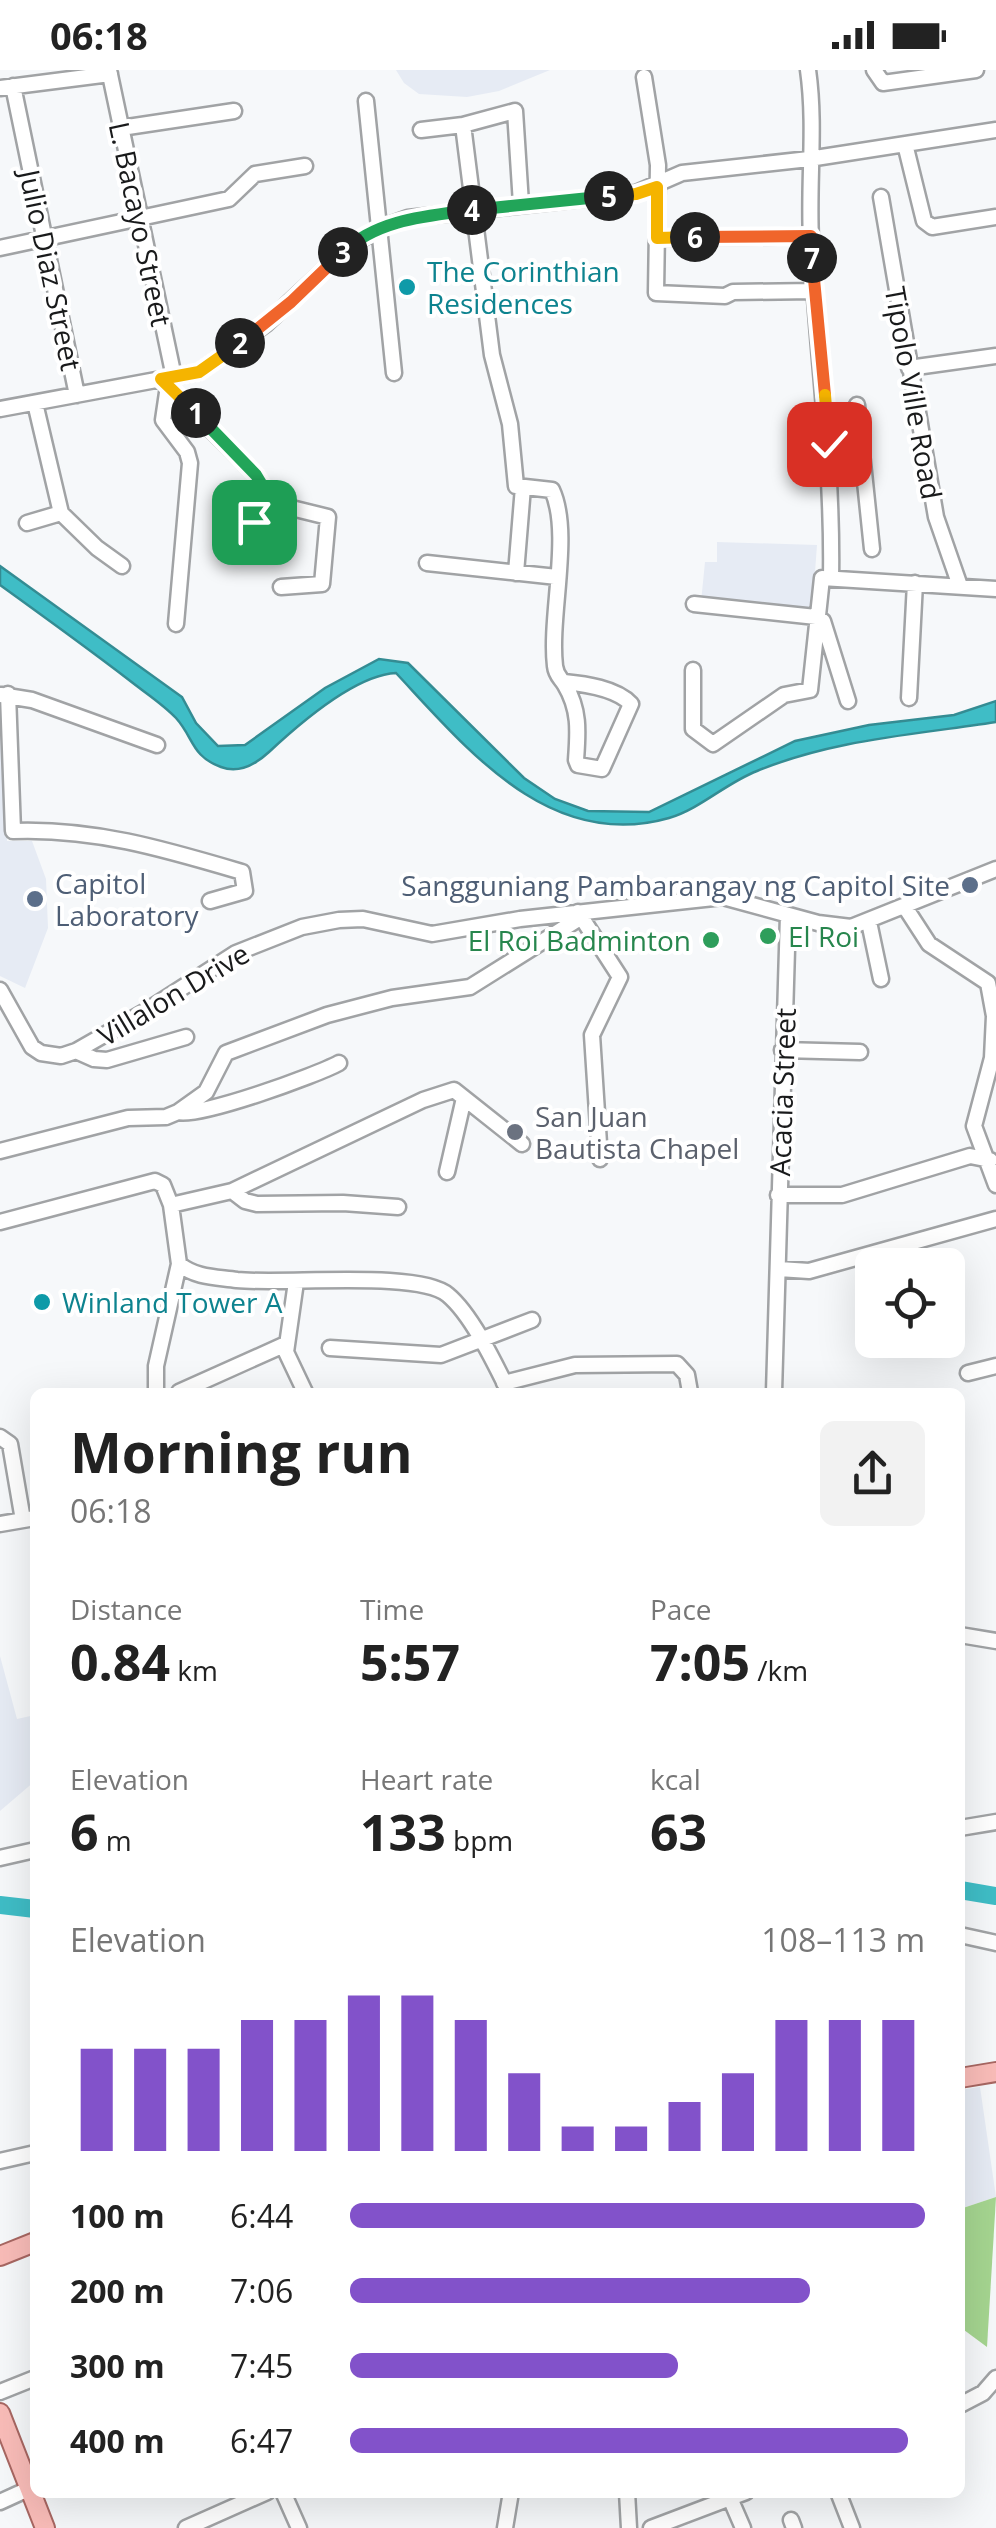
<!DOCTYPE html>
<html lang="en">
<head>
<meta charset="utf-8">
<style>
	body { margin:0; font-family:"Open Sans",sans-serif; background:#f2f2f2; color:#222; height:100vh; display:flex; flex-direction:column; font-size:38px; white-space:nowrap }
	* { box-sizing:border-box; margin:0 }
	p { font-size:32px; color:#767676 }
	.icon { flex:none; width:55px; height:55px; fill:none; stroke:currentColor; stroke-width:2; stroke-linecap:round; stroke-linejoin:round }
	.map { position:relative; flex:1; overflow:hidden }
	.details { position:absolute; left:30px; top:1318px; width:935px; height:1110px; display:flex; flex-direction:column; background:#fff; border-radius:15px; box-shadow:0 10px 40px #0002 }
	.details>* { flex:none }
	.fabs { position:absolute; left:855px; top:1178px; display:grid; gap:20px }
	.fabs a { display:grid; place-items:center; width:110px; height:110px; border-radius:15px; background:#fff; box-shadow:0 10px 40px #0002; font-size:50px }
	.pin { position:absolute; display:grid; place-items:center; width:85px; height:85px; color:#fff; margin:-42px; border-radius:20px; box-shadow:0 5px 15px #0006 }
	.km { position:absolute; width:50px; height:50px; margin:-25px; border-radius:50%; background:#222; color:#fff; font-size:28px; line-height:50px; text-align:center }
	.round { display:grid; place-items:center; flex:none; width:105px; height:105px; border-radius:15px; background:#f2f2f2 }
	.summary { display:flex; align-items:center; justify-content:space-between; height:170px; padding:0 40px }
	h1 { font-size:55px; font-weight:700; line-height:75px }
	.figures { display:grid; grid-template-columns:repeat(3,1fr); gap:15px; height:170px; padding:10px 40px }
	.figures div { display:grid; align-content:center }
	.figures b { font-size:50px; font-weight:700 }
	.figures small { font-size:28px; font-weight:400 }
	.figures p { font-size:28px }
	.chart { height:280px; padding:20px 40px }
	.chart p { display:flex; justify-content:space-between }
	.chart svg { width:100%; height:180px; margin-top:10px; stroke:#8252ca; stroke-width:6 }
	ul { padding:0 40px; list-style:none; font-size:32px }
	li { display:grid; grid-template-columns:160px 120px 1fr; align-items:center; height:75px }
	li i { height:25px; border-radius:12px; background:#8252ca }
	.status { display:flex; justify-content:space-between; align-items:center; height:70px; padding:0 50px; background:#fff; direction:ltr }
	.status svg { height:28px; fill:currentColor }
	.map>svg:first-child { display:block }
</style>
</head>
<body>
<div class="status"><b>06:18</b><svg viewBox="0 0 49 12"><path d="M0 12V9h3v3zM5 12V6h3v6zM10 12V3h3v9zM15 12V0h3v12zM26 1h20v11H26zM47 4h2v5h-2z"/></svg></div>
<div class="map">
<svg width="996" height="2458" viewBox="0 0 996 2458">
	<rect width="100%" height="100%" fill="#f6f8fa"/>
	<!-- built -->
	<path fill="#e6ebf4" d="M 396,0 L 550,0 L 499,21 L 467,27 L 419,24 L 404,13 Z
		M 717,472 L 817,475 L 812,543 L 701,532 L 705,492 L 717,492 Z
		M 7,626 L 7,771 L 32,771 L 46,809 L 48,858 L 25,918 L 0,906 L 0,628 Z
		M 0,1586 L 17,1649 L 35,1645 L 35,1711 L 0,1741 Z
		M 980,2017 L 996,2127 L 960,2139 L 960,2020 Z"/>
	<!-- green -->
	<path fill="#a5d590" d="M 996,2127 L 987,2277 L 960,2257 L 960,2139 Z"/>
	<!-- water -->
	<path fill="#3fbdc6" stroke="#348c93" stroke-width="2.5" d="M 0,496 L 182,627 L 196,653 L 218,676 L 245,675 L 325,618 L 379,589 L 408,593 L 524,708 L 555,729 L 588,741 L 649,742 L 795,671 L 869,655 L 954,645 L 996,631 L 996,652 C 914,665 835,669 757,701 C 726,713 700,739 669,748 C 550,782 468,680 396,603 C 355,605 299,654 269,682 C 256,694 239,704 221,697 C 191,686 194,668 176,648 C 163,634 144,622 129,610 C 86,577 43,546 0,515 Z"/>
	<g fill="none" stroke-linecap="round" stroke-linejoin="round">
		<!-- river -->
		<path stroke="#3fbdc6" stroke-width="18" d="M 960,1820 L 996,1826
			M 0,1835 L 35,1839"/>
		<!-- minor casing -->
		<g stroke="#a1a3a5" stroke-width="19">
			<path id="minor" d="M 109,0 L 174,307
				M 808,0 C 816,56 808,113 811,169 C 817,283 833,394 831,508
				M 874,0 L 883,13 L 976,0
				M 644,7 L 658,95 L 656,223 L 725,226 L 733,222 L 814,221
				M 13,16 L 77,325
				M 0,18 L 110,4
				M 366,31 L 394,303
				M 463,55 L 492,285 L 510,354 L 516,416 L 552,420 C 572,463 549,546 555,596 C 556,606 561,608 565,615 C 580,640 578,662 576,690 L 578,695 L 602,699 L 631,634 C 616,618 585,614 564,612
				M 121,58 L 234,41
				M 421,60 L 463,55 L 515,41 L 521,134
				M 905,74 L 924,151 L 932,157 L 996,147
				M 881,127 L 936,447 L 960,516
				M 657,168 L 811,166
				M 0,178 L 229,129 L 255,104 L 305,96
				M 909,298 L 996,286
				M 161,309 L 168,316 L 163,350 L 187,382 L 190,393 L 176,554
				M 168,316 L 256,405 L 265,420 L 263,431
				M 35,333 L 61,443 L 97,478 L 122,496
				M 857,335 L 872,479
				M 0,339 L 199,302 L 266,254 L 351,175 L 381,158 L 408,148 L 636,123 L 682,103 L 809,89 L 996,60
				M 829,374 L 861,373
				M 27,453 L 61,443
				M 252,471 L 254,452 L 263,431 L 328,447 L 322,514 L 281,517
				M 427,493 L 557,507
				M 516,503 L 523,417
				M 694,534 L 816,547 L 823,551 L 848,631
				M 693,600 L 693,659 L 713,674 L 784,625 L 810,620 L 822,508 L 996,519
				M 8,624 L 13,761 C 94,758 164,779 242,802 L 245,821 L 210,831
				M 1,625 L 32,630 L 157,675
				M 909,628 L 915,513
				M 905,837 L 929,874 L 988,913 L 994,946 L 992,988 L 974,1056 L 996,1115
				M 578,842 L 620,907 L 592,965 L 600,1089
				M 869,852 L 881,909
				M 0,920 L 32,977 L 41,983 L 61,986 L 76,981 L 146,941 L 236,883 L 302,857 L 339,850 L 363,849 L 432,864 L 520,849 L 723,827 L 818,853 L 851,857 L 996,799
				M 782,980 L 860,982
				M 76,981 L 94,989 L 107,990 L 186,967
				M 178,1042 C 199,1048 317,1005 339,993
				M 0,1081 L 128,1048 L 166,1047 L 178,1042 L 206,1022 L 226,983 L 327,945 L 392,928 L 470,917 L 580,848
				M 447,1102 L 464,1028
				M 232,1121 L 245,1131 L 257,1134 L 343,1133 L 398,1137
				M 778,1125 L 842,1125 L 970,1086 L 990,1090
				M 171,1135 L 232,1121 L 423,1030 L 454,1020 L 522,1074
				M 0,1152 L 155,1111 L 163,1115 L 171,1135 L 179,1194 L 156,1296 L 156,1322
				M 179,1194 C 196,1208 216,1207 237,1210 C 283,1215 419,1200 448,1225 C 472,1245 495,1294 509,1322
				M 779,1199 L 809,1201 L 996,1149
				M 296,1212 L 286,1282 L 305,1322
				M 330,1278 L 441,1285 L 532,1250
				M 968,1303 L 996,1296
				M 504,1313 L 575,1295 L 677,1294 L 687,1305 L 690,1322
				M 179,1322 L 286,1274
				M 774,1322 L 788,845
				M 0,1367 L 10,1374 L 23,1450
				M 0,1454 L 35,1448
				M 960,1565 L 996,1571
				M 960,1758 L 996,1752
				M 0,1788 L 35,1780
				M 960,1865 L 996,1873
				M 0,2091 L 35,2083
				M 0,2322 L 35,2308
				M 960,2335 L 983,2323 L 996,2308
				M 283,2422 L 299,2458
				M 627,2422 L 629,2458
				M 838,2422 L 852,2458
				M 730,2428 L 743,2458
				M 0,2432 L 35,2416
				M 791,2450 L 794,2458
				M 186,2458 L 267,2422
				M 505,2458 L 511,2422
				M 651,2458 L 746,2422"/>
		</g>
		<!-- major casing -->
		<g stroke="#a86762" stroke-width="22">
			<path id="major" d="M 960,2008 L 996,2002
				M 0,2186 L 35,2172
				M 0,2343 L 45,2458"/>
		</g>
		<!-- minor -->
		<use href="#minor" stroke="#fff" stroke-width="14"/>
		<!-- major -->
		<use href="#major" stroke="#f9bcb8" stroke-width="18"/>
	</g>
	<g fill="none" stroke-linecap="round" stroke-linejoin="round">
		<!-- split-1 casing -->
		<g stroke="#fff" stroke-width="20">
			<path id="split-1" d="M 196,343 L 256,405 L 265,420 L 254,452"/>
		</g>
		<!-- split-2 casing -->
		<g stroke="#fff" stroke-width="20">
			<path id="split-2" d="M 196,343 L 161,309 L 199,302 L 240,273"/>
		</g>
		<!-- split-3 casing -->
		<g stroke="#fff" stroke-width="20">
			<path id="split-3" d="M 240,273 L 291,232 L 343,182"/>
		</g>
		<!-- split-4 casing -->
		<g stroke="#fff" stroke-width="20">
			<path id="split-4" d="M 343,182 C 378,149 427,146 472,140"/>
		</g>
		<!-- split-5 casing -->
		<g stroke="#fff" stroke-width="20">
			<path id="split-5" d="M 472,140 L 609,126"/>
		</g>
		<!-- split-6 casing -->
		<g stroke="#fff" stroke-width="20">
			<path id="split-6" d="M 609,126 L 636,124 L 657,117 L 657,168 L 695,167"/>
		</g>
		<!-- split-7 casing -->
		<g stroke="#fff" stroke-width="20">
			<path id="split-7" d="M 695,167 L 811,166 L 812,188"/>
		</g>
		<!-- split-8 casing -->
		<g stroke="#fff" stroke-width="20">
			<path id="split-8" d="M 812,188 L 825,325"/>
		</g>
		<!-- split-9 casing -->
		<g stroke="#fff" stroke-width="20">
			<path id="split-9" d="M 825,325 L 829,374"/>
		</g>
		<!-- split-1 -->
		<use href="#split-1" stroke="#22a559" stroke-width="12"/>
		<!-- split-2 -->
		<use href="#split-2" stroke="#f5b400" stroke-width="12"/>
		<!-- split-3 -->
		<use href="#split-3" stroke="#f0652b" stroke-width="12"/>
		<!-- split-4 -->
		<use href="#split-4" stroke="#22a559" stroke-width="12"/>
		<!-- split-5 -->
		<use href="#split-5" stroke="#22a559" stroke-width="12"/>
		<!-- split-6 -->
		<use href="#split-6" stroke="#f5b400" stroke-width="12"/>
		<!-- split-7 -->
		<use href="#split-7" stroke="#f0652b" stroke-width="12"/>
		<!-- split-8 -->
		<use href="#split-8" stroke="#f0652b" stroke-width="12"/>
		<!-- split-9 -->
		<use href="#split-9" stroke="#f5b400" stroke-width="12"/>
	</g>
	<!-- markers -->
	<g fill="#0f9aa8" stroke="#fff" stroke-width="4">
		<circle cx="407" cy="217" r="10"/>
		<circle cx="42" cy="1232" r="10"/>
	</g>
	<g fill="#5c6f8a" stroke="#fff" stroke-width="4">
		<circle cx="970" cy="815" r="10"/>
		<circle cx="35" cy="829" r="10"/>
	</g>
	<g fill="#2e9e5b" stroke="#fff" stroke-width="4">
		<circle cx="768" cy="866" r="10"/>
		<circle cx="711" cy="870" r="10"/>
	</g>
	<circle fill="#6b7280" stroke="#fff" stroke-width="4" cx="515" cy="1062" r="10"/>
	<g text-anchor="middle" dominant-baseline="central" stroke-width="8" stroke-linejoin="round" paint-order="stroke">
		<!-- street labels -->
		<g font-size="28" fill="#191a1b" stroke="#fff">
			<text transform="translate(141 154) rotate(78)">L. Bacayo Street</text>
			<text transform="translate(51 200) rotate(78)">Julio Diaz Street</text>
			<text transform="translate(914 323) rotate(80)">Tipolo Ville Road</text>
			<text transform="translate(173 924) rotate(-31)">Villalon Drive</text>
			<text transform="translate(782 1022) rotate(-88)">Acacia Street</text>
		</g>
		<!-- culture labels -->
		<g font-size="28" fill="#0d838f" stroke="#fff" text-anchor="start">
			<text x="427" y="201">The Corinthian<tspan x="427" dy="32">Residences</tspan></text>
			<text x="62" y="1232">Winland Tower A</text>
		</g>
		<!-- service labels -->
		<g font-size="28" fill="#4e5e75" stroke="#fff" text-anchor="start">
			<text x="55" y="813">Capitol<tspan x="55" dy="32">Laboratory</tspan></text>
			<text x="950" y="815" text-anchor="end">Sangguniang Pambarangay ng Capitol Site</text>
		</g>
		<!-- leisure labels -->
		<g font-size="28" fill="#27864d" stroke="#fff" text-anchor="start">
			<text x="788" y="866">El Roi</text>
			<text x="691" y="870" text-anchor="end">El Roi Badminton</text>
		</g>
		<!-- worship labels -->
		<g font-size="28" fill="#5b616d" stroke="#fff" text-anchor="start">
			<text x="535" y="1046">San Juan<tspan x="535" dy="32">Bautista Chapel</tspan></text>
		</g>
	</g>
</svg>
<div class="fabs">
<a><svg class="icon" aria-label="locate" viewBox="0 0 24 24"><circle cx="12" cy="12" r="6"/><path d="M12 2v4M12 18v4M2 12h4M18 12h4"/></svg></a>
</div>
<div class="pin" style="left:254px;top:452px;background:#1e9e55"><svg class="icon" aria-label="arrive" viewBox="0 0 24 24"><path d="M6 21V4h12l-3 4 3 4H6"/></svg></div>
<div class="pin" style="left:829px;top:374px;background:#d93025"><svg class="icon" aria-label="check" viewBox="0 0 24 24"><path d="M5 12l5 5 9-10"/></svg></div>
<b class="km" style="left:196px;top:343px">1</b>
<b class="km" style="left:240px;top:273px">2</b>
<b class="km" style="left:343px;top:182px">3</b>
<b class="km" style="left:472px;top:140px">4</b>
<b class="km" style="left:609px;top:126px">5</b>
<b class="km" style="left:695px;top:167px">6</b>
<b class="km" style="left:812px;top:188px">7</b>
<section class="details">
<div class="summary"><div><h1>Morning run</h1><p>06:18</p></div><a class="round"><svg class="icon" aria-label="share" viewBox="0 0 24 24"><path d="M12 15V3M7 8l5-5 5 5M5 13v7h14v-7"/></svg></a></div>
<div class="figures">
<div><p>Distance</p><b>0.84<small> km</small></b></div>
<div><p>Time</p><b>5:57</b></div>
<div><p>Pace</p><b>7:05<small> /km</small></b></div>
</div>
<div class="figures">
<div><p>Elevation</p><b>6<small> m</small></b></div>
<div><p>Heart rate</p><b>133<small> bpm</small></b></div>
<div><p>kcal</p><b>63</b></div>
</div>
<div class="chart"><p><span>Elevation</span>108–113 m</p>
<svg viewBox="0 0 160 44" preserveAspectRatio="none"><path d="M5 44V19M15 44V19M25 44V19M35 44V12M45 44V12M55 44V6M65 44V6M75 44V12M85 44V25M95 44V38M105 44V38M115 44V32M125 44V25M135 44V12M145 44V12M155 44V12"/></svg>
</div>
<ul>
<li><b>100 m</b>6:44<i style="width:100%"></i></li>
<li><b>200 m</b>7:06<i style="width:80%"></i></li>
<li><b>300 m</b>7:45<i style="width:57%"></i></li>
<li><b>400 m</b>6:47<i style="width:97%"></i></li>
</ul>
</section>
</div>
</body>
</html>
